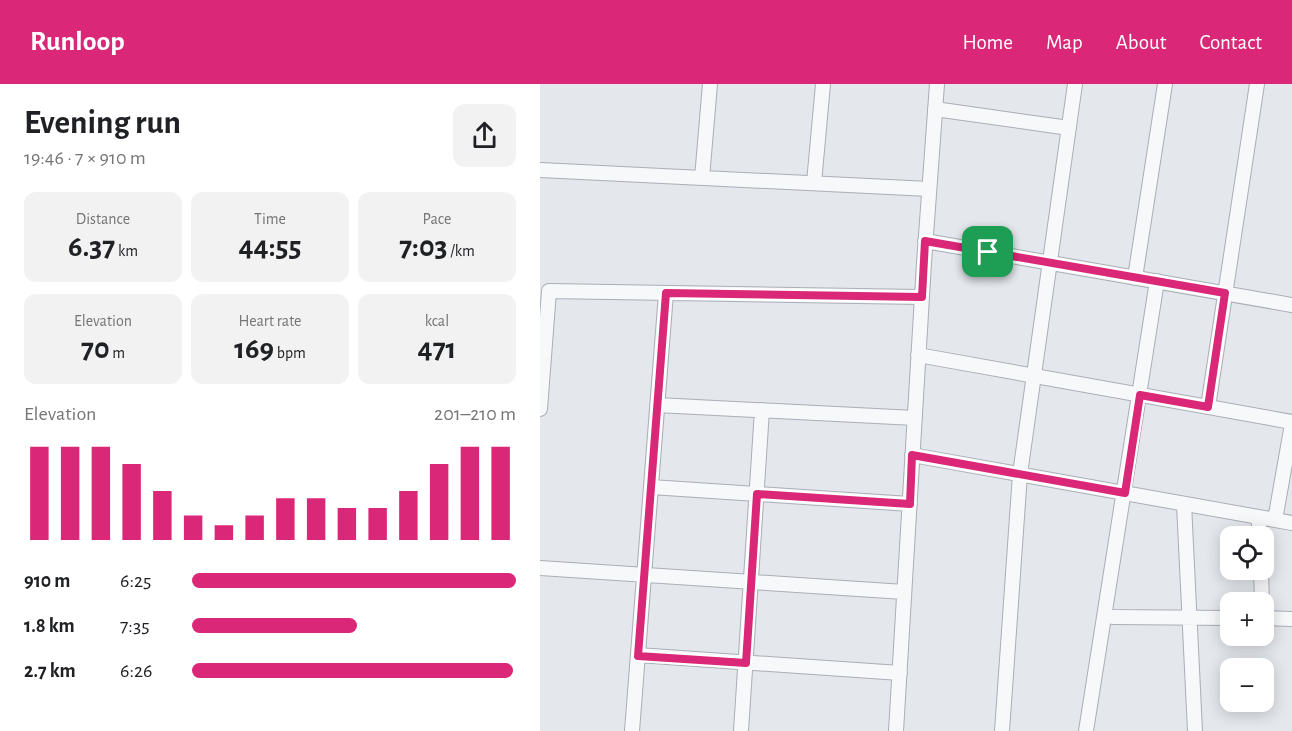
<!DOCTYPE html>
<html lang="en">
<head>
<meta charset="utf-8">
<style>
	body { margin:0; font-family:"Alegreya Sans",sans-serif; background:#f2f2f2; color:#202124; height:100vh; display:flex; flex-direction:column; font-size:22px; white-space:nowrap }
	* { box-sizing:border-box; margin:0 }
	p { font-size:20px; color:#757577 }
	.icon { flex:none; width:33px; height:33px; fill:none; stroke:currentColor; stroke-width:2; stroke-linecap:round; stroke-linejoin:round }
	.map { position:relative; flex:1; overflow:hidden }
	.sheet { display:flex; flex-direction:column; background:#fff; width:540px }
	.sheet>* { flex:none }
	.tools { position:absolute; left:680px; top:442px; display:grid; gap:12px }
	.tools a { display:grid; place-items:center; width:54px; height:54px; border-radius:12px; background:#fff; box-shadow:0 3px 15px #0003; font-size:30px }
	.pin { position:absolute; display:grid; place-items:center; width:51px; height:51px; color:#fff; margin:-26px; border-radius:12px; box-shadow:0 3px 9px #0006 }
	.round { display:grid; place-items:center; flex:none; width:63px; height:63px; border-radius:12px; background:#f2f2f2 }
	.overview { display:flex; align-items:center; justify-content:space-between; height:102px; padding:0 24px }
	h1 { font-size:33px; font-weight:700; line-height:45px }
	.stats { display:grid; grid-template-columns:repeat(3,1fr); gap:9px; height:102px; padding:6px 24px }
	.stats div { display:grid; align-content:center; border-radius:12px; background:#f2f2f2; text-align:center }
	.stats b { font-size:30px; font-weight:700 }
	.stats small { font-size:16px; font-weight:400 }
	.stats p { font-size:16px }
	.chart { height:168px; padding:12px 24px }
	.chart p { display:flex; justify-content:space-between }
	.chart svg { width:100%; height:108px; margin-top:6px; stroke:#db2777; stroke-width:6 }
	ul { padding:0 24px; list-style:none; font-size:20px }
	li { display:grid; grid-template-columns:96px 72px 1fr; align-items:center; height:45px }
	li i { height:15px; border-radius:8px; background:#db2777 }
	header { display:flex; align-items:center; gap:36px; box-sizing:border-box; height:84px; padding:0 30px; background:#db2777; color:#fff }
	header strong { font-size:28px }
	nav { display:flex; gap:33px; margin-inline-start:auto; font-size:21px }
	main { display:flex; flex:1; min-height:0 }
	.map>svg:first-child { display:block }
</style>
</head>
<body>
<header>
<strong>Runloop</strong>
<nav><a>Home</a><a>Map</a><a>About</a><a>Contact</a></nav>
</header>
<main>
<section class="sheet">
<div class="overview"><div><h1>Evening run</h1><p>19:46 · 7 × 910 m</p></div><a class="round"><svg class="icon" aria-label="share" viewBox="0 0 24 24"><path d="M12 15V3M7 8l5-5 5 5M5 13v7h14v-7"/></svg></a></div>
<div class="stats">
<div><p>Distance</p><b>6.37<small> km</small></b></div>
<div><p>Time</p><b>44:55</b></div>
<div><p>Pace</p><b>7:03<small> /km</small></b></div>
</div>
<div class="stats">
<div><p>Elevation</p><b>70<small> m</small></b></div>
<div><p>Heart rate</p><b>169<small> bpm</small></b></div>
<div><p>kcal</p><b>471</b></div>
</div>
<div class="chart"><p><span>Elevation</span>201–210 m</p>
<svg viewBox="0 0 160 44" preserveAspectRatio="none"><path d="M5 44V6M15 44V6M25 44V6M35 44V13M45 44V24M55 44V34M65 44V38M75 44V34M85 44V27M95 44V27M105 44V31M115 44V31M125 44V24M135 44V13M145 44V6M155 44V6"/></svg>
</div>
<ul>
<li><b>910 m</b>6:25<i style="width:100%"></i></li>
<li><b>1.8 km</b>7:35<i style="width:51%"></i></li>
<li><b>2.7 km</b>6:26<i style="width:99%"></i></li>
</ul>
</section>
<div class="map">
<svg width="752" height="647" viewBox="0 0 752 647">
	<rect width="100%" height="100%" fill="#e4e7ec"/>
	<g fill="none" stroke-linecap="round" stroke-linejoin="round">
		<!-- minor casing -->
		<g stroke="#a9aeb7" stroke-width="16">
			<path id="minor" d="M 395,25 L 529,44
				M 0,86 L 389,105
				M 162,94 L 170,0
				M 274,99 L 283,0
				M 385,157 L 752,221
				M 595,194 L 625,0
				M 378,271 L 752,338
				M 117,321 L 375,334
				M 668,323 L 717,0
				M 0,325 L 9,207 L 382,213
				M 372,371 L 752,439
				M 111,403 L 370,420
				M 644,420 L 655,647
				M 719,433 L 719,453
				M 735,436 L 752,340
				M 0,484 L 364,508
				M 721,486 L 722,519
				M 573,533 L 690,534
				M 723,534 L 752,535
				M 98,571 L 360,589
				M 92,647 L 126,209
				M 201,647 L 222,326
				M 356,647 L 384,179 L 397,0
				M 462,647 L 480,390 L 535,0
				M 546,647 L 617,197"/>
		</g>
		<!-- minor -->
		<use href="#minor" stroke="#f7f8fa" stroke-width="14"/>
	</g>
	<g fill="none" stroke-linecap="round" stroke-linejoin="round">
		<!-- route casing -->
		<g stroke="#fff" stroke-width="12">
			<path id="route" d="M 385,157 L 685,209 L 668,323 L 600,311 L 585,409 L 372,371 L 370,420 L 217,410 L 206,579 L 98,572 L 126,209 L 382,213 Z"/>
		</g>
		<!-- route -->
		<use href="#route" stroke="#db2777" stroke-width="8"/>
	</g>
</svg>
<div class="tools">
<a><svg class="icon" aria-label="locate" viewBox="0 0 24 24"><circle cx="12" cy="12" r="6"/><path d="M12 2v4M12 18v4M2 12h4M18 12h4"/></svg></a>
<a>+</a>
<a>−</a>
</div>
<div class="pin" style="left:448px;top:168px;background:#1e9e55"><svg class="icon" aria-label="arrive" viewBox="0 0 24 24"><path d="M6 21V4h12l-3 4 3 4H6"/></svg></div>
</div>
</main>
</body>
</html>
